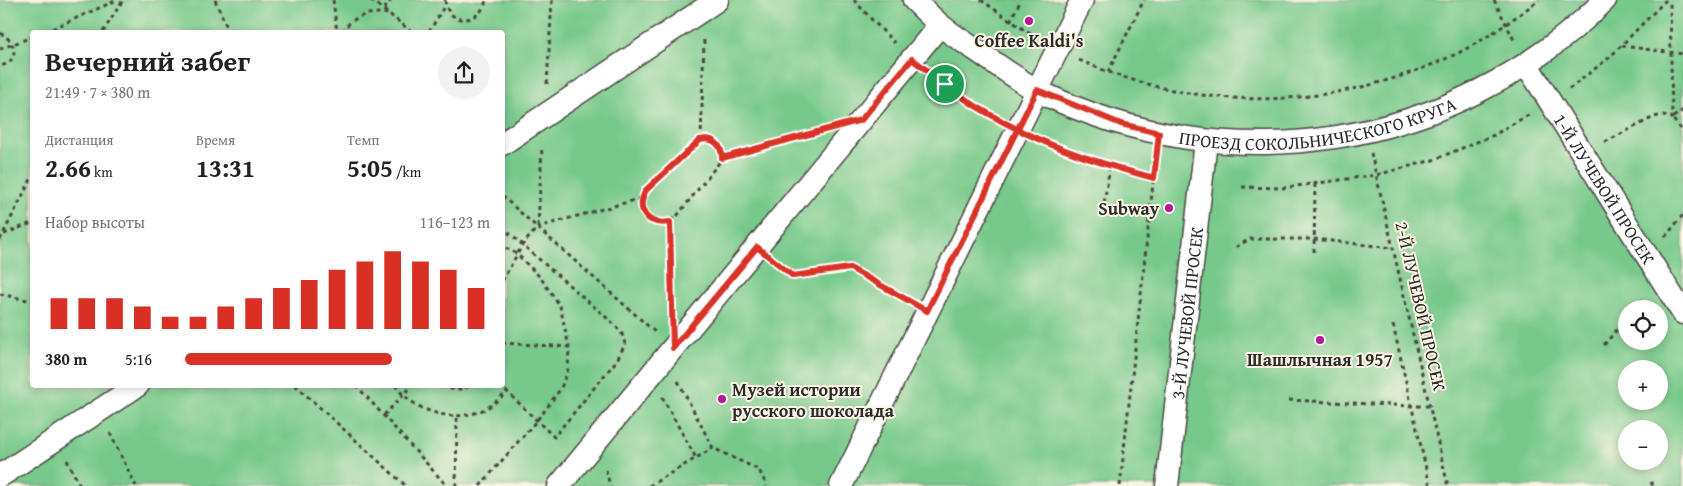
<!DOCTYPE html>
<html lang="ru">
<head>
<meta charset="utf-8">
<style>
	body { margin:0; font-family:"Gentium Book Plus",serif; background:#f2f2f2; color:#222; height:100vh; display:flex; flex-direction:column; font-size:19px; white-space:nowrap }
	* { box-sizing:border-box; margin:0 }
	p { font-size:16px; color:#767676 }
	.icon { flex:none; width:28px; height:28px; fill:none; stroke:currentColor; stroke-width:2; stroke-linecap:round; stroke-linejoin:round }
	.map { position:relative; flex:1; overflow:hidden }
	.sheet { position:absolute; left:30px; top:30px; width:475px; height:358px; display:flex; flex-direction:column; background:#fff; border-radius:5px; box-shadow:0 2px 8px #0003 }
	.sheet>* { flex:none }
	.tools { position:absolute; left:1618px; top:300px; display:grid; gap:10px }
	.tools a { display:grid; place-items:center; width:50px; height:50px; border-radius:50%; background:#fff; box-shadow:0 2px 8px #0003; font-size:25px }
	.pin { position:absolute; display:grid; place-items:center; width:42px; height:42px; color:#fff; margin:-21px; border:2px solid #fff; border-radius:50%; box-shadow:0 1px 5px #0007 }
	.round { display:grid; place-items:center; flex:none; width:52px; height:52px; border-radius:26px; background:#f2f2f2 }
	.head { display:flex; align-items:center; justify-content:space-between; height:85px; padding:0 15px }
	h1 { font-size:28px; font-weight:700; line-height:38px }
	.metrics { display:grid; grid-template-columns:repeat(3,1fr); gap:8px; height:85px; padding:5px 15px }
	.metrics div { display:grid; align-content:center }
	.metrics b { font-size:25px; font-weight:700 }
	.metrics small { font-size:14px; font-weight:400 }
	.metrics p { font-size:14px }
	.chart { height:140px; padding:10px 15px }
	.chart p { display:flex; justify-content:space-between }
	.chart svg { width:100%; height:90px; margin-top:5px; stroke:#d93025; stroke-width:6 }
	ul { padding:0 15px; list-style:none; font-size:16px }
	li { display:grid; grid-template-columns:80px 60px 1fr; align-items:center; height:38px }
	li i { height:12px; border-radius:6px; background:#d93025 }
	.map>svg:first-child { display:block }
</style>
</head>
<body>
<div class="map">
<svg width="1683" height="486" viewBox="0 0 1683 486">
	<rect width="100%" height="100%" fill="#fcf5e5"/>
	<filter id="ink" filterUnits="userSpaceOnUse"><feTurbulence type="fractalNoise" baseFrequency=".02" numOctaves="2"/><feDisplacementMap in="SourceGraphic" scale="10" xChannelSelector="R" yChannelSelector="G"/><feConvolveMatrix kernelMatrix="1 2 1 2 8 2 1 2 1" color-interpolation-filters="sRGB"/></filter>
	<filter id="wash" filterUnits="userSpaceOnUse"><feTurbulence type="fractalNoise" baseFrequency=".0096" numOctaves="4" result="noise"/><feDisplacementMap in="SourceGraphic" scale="20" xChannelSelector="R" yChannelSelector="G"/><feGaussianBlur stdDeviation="1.12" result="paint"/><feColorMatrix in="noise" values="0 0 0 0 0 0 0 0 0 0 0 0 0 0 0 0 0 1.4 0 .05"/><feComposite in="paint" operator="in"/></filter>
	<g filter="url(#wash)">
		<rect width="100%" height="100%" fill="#f3e9ce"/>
		<!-- park -->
		<path fill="#77c98b" stroke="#517a5b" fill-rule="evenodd" d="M 0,0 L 1683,0 L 1683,486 L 0,486 ZM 32,32 L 502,32 L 502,385 L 32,385 ZM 1626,309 L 1659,309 L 1659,341 L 1626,341 ZM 1626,369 L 1659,369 L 1659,401 L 1626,401 ZM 1626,429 L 1659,429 L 1659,461 L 1626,461 Z"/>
	</g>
	<g filter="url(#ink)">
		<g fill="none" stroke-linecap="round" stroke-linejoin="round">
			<!-- pedestrian casing -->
			<g stroke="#494843" stroke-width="25">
				<g id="pedestrian">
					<path id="s1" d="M 914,0 C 922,8 930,16 939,24 C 953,36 971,46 986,57 C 1003,69 1020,81 1038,91 C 1228,185 1454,150 1605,0"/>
					<path id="s2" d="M 1527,65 L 1683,313"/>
					<path d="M 502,144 L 717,0"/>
					<path d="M 0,476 L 138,385"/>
					<path d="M 559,486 L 940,25"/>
					<path d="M 841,486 L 1082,0"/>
					<path id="s3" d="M 1167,486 L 1206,141"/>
				</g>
			</g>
			<!-- path -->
			<path stroke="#494843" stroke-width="3" stroke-dasharray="4 4" stroke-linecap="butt" d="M 215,0 L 229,32
				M 333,0 L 337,32
				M 371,0 L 412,32
				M 445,0 C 447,26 481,25 486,0
				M 854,0 L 873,21 L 895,43
				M 981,0 L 1036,38
				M 1494,0 L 1515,42
				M 384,9 L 391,0
				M 1010,21 L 1021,0
				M 45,32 L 117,0
				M 103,32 L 123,0
				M 342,32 C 353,15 371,11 390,14
				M 429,32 L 445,5
				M 0,33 C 17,41 20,62 0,66
				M 1622,46 L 1683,54
				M 0,49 L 32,37
				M 1079,60 C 1201,114 1333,111 1454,55 C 1484,41 1512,20 1539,0
				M 1108,72 L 1144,0
				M 931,73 L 978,108 L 998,119
				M 547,84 L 552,0
				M 1569,89 L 1610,57 L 1666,0
				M 1683,110 L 1672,118 L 1683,132
				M 707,139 C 718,142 722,147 722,159 L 677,216 C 655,232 633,214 646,190 L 701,140 Z
				M 1039,139 C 1076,157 1115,168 1154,178
				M 701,140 L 704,39
				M 1605,142 L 1654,117 L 1663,115 L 1672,118 L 1670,0
				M 1371,153 L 1448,486
				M 722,159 L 817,132
				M 1110,167 L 1103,210 L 1150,216
				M 1242,187 L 1282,188 L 1376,175 L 1433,160 L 1494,135 L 1530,114
				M 502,196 L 656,333
				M 670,222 L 672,310
				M 538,226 L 542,148
				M 4,234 L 32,223
				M 1665,237 L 1683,215
				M 0,240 L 32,177
				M 1236,247 L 1250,239 L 1314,239 L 1393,248
				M 1314,252 L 1315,184
				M 775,261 L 793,276 L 850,268 L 907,300
				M 502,281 L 523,244 L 538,227 L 642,198
				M 0,294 L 32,301
				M 1635,309 L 1644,298
				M 1393,325 L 1430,486
				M 502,343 L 569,347
				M 1604,345 L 1626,319
				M 678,381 L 713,448 L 759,470 L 767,486
				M 295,385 L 406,486
				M 356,385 L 447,486
				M 395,385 C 415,413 454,424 485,409 C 493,405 500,398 507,392
				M 434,385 L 456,390 L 474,385
				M 500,385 L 554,437 L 617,360 L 625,344 L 622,334 L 615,325 L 502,227
				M 662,397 L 696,458
				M 1289,400 L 1412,406 L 1430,406
				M 384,415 L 413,385
				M 110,433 L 136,486
				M 67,460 L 80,486
				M 606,470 L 610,486
				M 1651,482 L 1653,486
				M 456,486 L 457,417
				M 480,486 L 543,413 L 561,388 L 568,369 L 569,347 L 560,306 L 540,277 L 517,254 L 502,246
				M 649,486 L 713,448
				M 1120,486 L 1156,156"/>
			<!-- pedestrian -->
			<use href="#pedestrian" stroke="#fff" stroke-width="22"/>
		</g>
	</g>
	<g fill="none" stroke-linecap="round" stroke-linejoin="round" filter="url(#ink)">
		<!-- route casing -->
		<g stroke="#fff" stroke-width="10">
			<path id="route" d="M 945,84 L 912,59 L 861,120 L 722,158 C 722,145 714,137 700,140 L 646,190 C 635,210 647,226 670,222 L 673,348 L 757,247 L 793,276 L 850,268 L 927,311 L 1037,90 L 1121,124 L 1159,133 L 1154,178 C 1093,162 1034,142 979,108 C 967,101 956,92 945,84"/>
		</g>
		<!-- route -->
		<use href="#route" stroke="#d93025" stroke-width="6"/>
	</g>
	<!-- markers -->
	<g fill="#b5179e" stroke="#fcf5e5" stroke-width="2">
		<circle cx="1029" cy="21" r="5"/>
		<circle cx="1169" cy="208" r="5"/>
		<circle cx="1320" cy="340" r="5"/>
		<circle cx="722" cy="399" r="5"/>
	</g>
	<g text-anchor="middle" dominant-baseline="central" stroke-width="4" stroke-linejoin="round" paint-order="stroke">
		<!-- poi labels -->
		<g font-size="18" font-weight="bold" fill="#2b2b2b" stroke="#fcf5e5">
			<text x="1029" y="40">Coffee Kaldi's</text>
			<text x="1159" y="208" text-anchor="end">Subway</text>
			<text x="1320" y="359">Шашлычная 1957</text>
			<text x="732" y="389" text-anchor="start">Музей истории<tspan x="732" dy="21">русского шоколада</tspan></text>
		</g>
		<!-- street labels -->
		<g font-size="18" fill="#2b2b2b" stroke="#fcf5e5">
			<text stroke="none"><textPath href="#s1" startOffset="444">ПРОЕЗД СОКОЛЬНИЧЕСКОГО КРУГА</textPath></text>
			<text stroke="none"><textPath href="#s2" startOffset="146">1-Й ЛУЧЕВОЙ ПРОСЕК</textPath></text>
			<text transform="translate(1421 306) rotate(77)">2-Й ЛУЧЕВОЙ ПРОСЕК</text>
			<text stroke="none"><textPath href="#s3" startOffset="174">3-Й ЛУЧЕВОЙ ПРОСЕК</textPath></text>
		</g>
	</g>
</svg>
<div class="tools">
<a><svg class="icon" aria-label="locate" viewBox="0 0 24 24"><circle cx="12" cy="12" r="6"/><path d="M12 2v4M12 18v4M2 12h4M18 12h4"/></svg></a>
<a>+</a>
<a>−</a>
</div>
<div class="pin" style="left:945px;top:84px;background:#1e9e55"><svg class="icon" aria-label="arrive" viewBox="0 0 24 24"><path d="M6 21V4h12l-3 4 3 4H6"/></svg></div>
<section class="sheet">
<div class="head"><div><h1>Вечерний забег</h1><p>21:49 · 7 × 380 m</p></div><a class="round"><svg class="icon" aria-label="share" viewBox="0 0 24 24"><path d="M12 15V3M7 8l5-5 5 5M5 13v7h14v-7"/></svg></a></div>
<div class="metrics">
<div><p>Дистанция</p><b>2.66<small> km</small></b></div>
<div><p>Время</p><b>13:31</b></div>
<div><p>Темп</p><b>5:05<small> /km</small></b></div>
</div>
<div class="chart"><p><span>Набор высоты</span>116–123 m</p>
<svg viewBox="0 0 160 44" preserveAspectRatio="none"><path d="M5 44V29M15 44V29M25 44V29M35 44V33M45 44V38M55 44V38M65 44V33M75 44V29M85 44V24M95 44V20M105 44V15M115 44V11M125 44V6M135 44V11M145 44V15M155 44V24"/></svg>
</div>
<ul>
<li><b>380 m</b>5:16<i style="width:68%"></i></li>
</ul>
</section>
</div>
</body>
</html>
